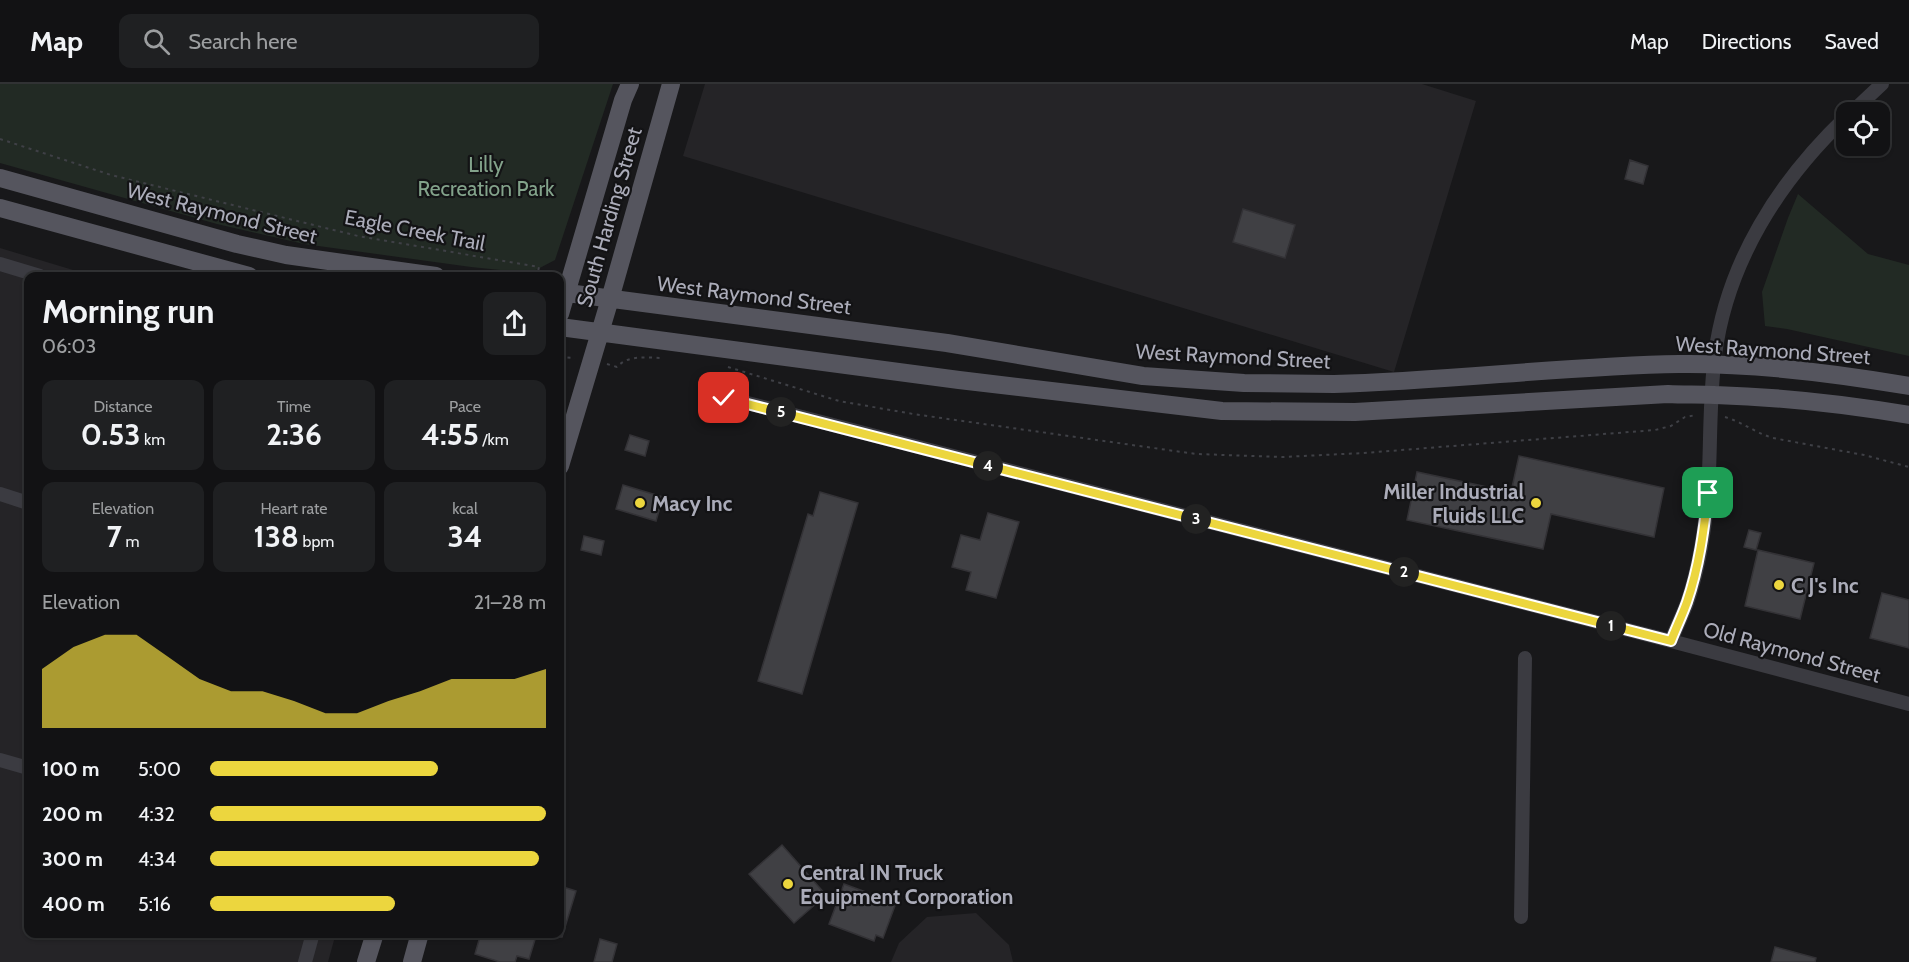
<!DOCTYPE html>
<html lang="en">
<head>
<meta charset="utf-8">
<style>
	body { margin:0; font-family:Cabin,sans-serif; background:#1f2022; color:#f1f3f6; height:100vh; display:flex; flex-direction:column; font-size:22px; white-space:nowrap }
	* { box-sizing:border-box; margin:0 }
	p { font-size:20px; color:#9c9ea0 }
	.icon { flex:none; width:33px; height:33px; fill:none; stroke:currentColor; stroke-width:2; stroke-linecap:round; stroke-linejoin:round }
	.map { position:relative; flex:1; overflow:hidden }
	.side { position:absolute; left:24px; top:188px; width:540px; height:666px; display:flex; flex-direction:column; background:#121214; border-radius:12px; box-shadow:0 2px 4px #0004,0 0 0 2px #313234 }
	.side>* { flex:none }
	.fabs { position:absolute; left:1836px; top:18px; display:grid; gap:12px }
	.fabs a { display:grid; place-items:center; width:54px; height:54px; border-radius:12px; background:#121214; box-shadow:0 2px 4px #0004,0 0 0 2px #313234; font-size:30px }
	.pin { position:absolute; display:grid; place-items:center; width:51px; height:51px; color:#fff; margin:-26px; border-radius:12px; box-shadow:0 3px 9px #0006 }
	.km { position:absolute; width:30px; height:30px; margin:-15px; border-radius:50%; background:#222; color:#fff; font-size:16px; line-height:30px; text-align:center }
	.round { display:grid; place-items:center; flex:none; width:63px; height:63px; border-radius:12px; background:#1f2022 }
	.summary { display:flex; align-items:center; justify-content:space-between; height:102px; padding:0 18px }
	h1 { font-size:33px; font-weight:700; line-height:45px }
	.metrics { display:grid; grid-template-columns:repeat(3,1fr); gap:9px; height:102px; padding:6px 18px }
	.metrics div { display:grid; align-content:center; border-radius:12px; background:#1f2022; text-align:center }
	.metrics b { font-size:30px; font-weight:700 }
	.metrics small { font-size:16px; font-weight:400 }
	.metrics p { font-size:16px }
	.chart { height:168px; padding:12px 18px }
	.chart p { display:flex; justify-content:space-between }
	.chart svg { width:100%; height:108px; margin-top:6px; fill:#ecd63e; opacity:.7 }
	ul { padding:0 18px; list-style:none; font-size:20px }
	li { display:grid; grid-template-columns:96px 72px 1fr; align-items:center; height:45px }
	li i { height:15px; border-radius:8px; background:#ecd63e }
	header { display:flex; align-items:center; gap:36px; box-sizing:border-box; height:84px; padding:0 30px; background:#121214; border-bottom:2px solid #313234 }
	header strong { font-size:28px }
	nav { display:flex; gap:33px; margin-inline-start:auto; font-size:21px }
	.search { width:420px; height:54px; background:#1f2022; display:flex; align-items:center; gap:15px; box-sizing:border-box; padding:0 21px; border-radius:12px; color:#9c9ea0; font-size:22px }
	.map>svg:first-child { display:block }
</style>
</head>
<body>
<header>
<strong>Map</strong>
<div class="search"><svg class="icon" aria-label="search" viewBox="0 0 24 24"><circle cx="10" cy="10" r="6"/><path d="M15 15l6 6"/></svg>Search here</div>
<nav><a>Map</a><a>Directions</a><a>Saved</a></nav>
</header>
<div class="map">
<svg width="1909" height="878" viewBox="0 0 1909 878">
	<rect width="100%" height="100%" fill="#18181a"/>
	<!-- built -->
	<path fill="#252427" d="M 705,0 L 1422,0 L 1476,17 L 1394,288 L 683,72 Z
		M 0,164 L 93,192 L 28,192 L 28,849 L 336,849 L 328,878 L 0,878 Z
		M 976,829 L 1009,861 L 1013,878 L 891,878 L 899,859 L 927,833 Z"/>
	<!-- green -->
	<path fill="#222a24" d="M 0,0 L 613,0 L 555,176 L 530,189 L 471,183 L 304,160 L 217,140 L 0,79 Z
		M 1798,110 L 1868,170 L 1909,181 L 1909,272 L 1787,245 L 1765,242 L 1762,208 L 1788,134 Z"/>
	<!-- building -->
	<path fill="#404044" stroke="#333236" stroke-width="1.5" d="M 1630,76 L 1648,82 L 1643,100 L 1625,95 Z
		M 1243,125 L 1295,141 L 1285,174 L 1233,158 Z
		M 630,351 L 649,357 L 645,372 L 625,366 Z
		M 1519,372 L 1664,404 L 1654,453 L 1551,430 L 1543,465 L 1407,436 L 1417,388 L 1511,408 Z
		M 623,401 L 663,413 L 656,437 L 616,425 Z
		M 820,408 L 858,419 L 802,610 L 758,597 L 808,430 L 813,432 Z
		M 988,429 L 1019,438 L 996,514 L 966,506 L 971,488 L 952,483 L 961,451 L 980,456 Z
		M 1749,446 L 1761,449 L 1756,466 L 1744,463 Z
		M 584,452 L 604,457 L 601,471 L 581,466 Z
		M 1758,466 L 1814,479 L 1800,535 L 1745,522 Z
		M 1882,509 L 1909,516 L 1909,564 L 1870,554 Z
		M 782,761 L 826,811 L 794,839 L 749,790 Z
		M 844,800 L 896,819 L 883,854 L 876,851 L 874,857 L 829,840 Z
		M 560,802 L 576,807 L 562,853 L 560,853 Z
		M 481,849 L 537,849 L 529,875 L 517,872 L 515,878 L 500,878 L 475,870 Z
		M 600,855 L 617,860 L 612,878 L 594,878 Z
		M 1775,863 L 1816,874 L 1815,878 L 1771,878 Z"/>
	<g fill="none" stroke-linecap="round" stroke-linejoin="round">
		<!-- path -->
		<path stroke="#3f4046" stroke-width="2" stroke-dasharray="3 4.5" stroke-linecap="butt" d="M 0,55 L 111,91 L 358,152 L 539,183 L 537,192
			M 560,273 L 575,274
			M 607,280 L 617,283 C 629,270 647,274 664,274
			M 728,283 L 839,317 L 913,330 L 1196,370 L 1283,373 L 1364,369 L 1655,346 L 1671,342 L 1685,333 L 1696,331
			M 1725,333 C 1742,338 1756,349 1773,354 L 1864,371 L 1909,383"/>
		<!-- minor -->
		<path stroke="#3b3b41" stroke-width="14" d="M 1852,28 L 1882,0
			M 0,180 L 40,192
			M 724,313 L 1671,557 L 1909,620
			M 0,410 L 28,419
			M 1671,557 C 1676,544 1682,532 1687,519 C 1699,484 1705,445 1708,408 C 1711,362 1709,316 1715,271 C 1727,178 1779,97 1846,33
			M 0,676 L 28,684
			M 1521,833 L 1525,574
			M 305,878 L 313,849"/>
		<!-- major -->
		<path stroke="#55555e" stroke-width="18" d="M 0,94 L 237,160 L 286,171 L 436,192
			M 0,124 L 249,192
			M 560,208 L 947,259 L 1143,292 L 1244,299 L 1334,300 C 1449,297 1564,282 1679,280 C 1756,279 1833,289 1909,302
			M 560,230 L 623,16 L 630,0
			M 560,243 L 959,296 L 1222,327 L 1355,328 L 1668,310 C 1684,311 1699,310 1715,311 C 1780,313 1845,320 1909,331
			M 560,382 L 610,215 L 671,0
			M 366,878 L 375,849
			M 412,878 L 420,849"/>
	</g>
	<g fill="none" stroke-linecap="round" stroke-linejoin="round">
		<!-- route casing -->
		<g stroke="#fff" stroke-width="12">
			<path id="route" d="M 724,314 L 1671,557 C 1676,544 1682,532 1687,518 C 1699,483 1704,446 1708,409"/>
		</g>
		<!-- route -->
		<use href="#route" stroke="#ecd63e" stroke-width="8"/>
	</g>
	<!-- markers -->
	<g fill="#ecd63e" stroke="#131315" stroke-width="2">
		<circle cx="640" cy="419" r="6"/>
		<circle cx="1536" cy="419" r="6"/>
		<circle cx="1779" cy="501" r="6"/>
		<circle cx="788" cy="800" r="6"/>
	</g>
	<g text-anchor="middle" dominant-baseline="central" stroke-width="4.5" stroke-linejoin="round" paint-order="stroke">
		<!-- park labels -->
		<g font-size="21" fill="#83a38b" stroke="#131315">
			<text x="486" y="80">Lilly<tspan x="486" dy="24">Recreation Park</tspan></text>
		</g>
		<!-- street labels -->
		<g font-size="21" fill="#abacb9" stroke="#131315">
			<text transform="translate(222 129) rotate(14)">West Raymond Street</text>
			<text transform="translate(609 133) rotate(-74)">South Harding Street</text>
			<text transform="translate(415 146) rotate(11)">Eagle Creek Trail</text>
			<text transform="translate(754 211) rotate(7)">West Raymond Street</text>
			<text transform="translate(1773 266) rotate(4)">West Raymond Street</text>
			<text transform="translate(1233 272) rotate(3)">West Raymond Street</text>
			<text transform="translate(1792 568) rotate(15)">Old Raymond Street</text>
		</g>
		<!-- poi labels -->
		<g font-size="21" font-weight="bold" fill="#abacb9" stroke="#131315" text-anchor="start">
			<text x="1524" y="407" text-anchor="end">Miller Industrial<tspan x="1524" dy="24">Fluids LLC</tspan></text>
			<text x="652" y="419">Macy Inc</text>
			<text x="1791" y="501">C J's Inc</text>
			<text x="800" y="788">Central IN Truck<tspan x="800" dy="24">Equipment Corporation</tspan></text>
		</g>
	</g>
</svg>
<div class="fabs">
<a><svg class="icon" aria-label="locate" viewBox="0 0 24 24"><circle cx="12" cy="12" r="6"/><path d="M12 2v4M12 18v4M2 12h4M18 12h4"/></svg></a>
</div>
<div class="pin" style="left:1708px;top:409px;background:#1e9e55"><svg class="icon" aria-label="arrive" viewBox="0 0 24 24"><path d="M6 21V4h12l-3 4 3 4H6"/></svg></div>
<div class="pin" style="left:724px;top:314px;background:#d93025"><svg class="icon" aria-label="check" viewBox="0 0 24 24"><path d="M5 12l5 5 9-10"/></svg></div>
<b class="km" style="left:1611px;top:542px">1</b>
<b class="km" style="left:1404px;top:488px">2</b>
<b class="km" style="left:1196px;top:435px">3</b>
<b class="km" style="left:988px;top:382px">4</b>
<b class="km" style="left:781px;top:328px">5</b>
<section class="side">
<div class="summary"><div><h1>Morning run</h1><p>06:03</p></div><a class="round"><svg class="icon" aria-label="share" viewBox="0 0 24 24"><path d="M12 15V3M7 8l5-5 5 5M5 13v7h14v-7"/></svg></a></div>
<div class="metrics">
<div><p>Distance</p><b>0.53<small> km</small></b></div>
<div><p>Time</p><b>2:36</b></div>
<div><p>Pace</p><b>4:55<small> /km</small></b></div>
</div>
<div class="metrics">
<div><p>Elevation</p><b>7<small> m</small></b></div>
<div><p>Heart rate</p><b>138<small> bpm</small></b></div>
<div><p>kcal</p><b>34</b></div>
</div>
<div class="chart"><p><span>Elevation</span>21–28 m</p>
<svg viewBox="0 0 160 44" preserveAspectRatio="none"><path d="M0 44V20L10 11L20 6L30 6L40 15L50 24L60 29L70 29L80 33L90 38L100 38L110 33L120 29L130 24L140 24L150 24L160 20V44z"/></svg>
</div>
<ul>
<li><b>100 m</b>5:00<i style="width:68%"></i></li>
<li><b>200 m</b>4:32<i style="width:100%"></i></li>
<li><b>300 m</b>4:34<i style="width:98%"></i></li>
<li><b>400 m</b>5:16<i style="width:55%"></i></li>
</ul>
</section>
</div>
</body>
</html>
